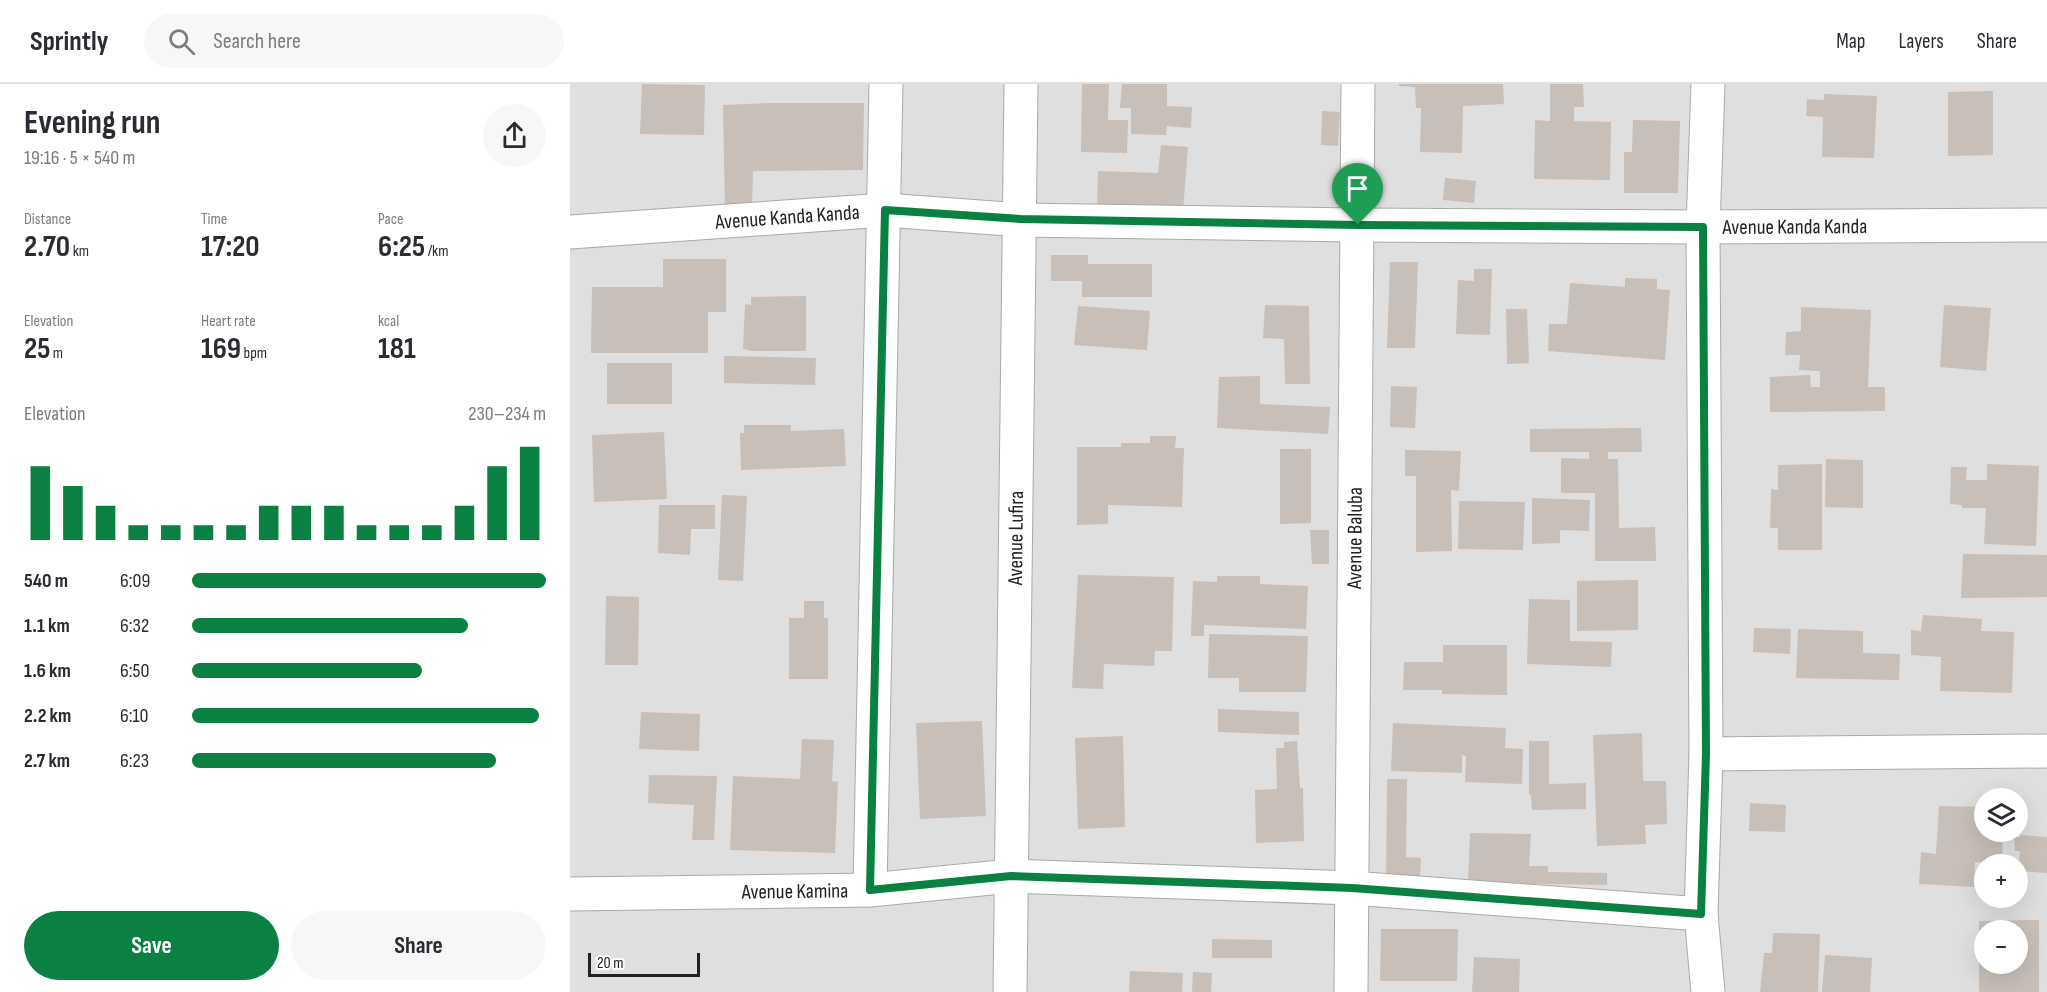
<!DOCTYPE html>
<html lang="en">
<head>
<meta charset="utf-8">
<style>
	body { margin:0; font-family:"Sofia Sans Condensed",sans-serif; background:#f7f7f7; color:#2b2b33; height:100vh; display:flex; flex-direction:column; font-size:22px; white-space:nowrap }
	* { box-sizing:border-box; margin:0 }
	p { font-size:20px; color:#7c7c81 }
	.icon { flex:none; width:33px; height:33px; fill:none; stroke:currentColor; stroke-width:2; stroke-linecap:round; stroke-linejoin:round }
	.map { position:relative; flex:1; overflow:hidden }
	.details { display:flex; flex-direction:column; background:#fff; width:570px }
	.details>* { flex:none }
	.controls { position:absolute; left:1404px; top:704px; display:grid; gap:12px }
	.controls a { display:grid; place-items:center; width:54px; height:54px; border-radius:50%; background:#fff; box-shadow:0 6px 24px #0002; font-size:30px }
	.scale { position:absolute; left:18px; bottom:15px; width:112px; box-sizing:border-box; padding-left:6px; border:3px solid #222; border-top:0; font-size:16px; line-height:21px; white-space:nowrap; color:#222; -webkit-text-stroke:4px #fff; paint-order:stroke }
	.pin { position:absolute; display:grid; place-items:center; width:51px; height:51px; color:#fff; margin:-62px -26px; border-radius:50% 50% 50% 0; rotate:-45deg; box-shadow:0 0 6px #0007 }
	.pin .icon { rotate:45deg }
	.round { display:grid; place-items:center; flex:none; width:63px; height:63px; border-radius:32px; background:#f7f7f7 }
	.headline { display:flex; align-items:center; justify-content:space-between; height:102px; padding:0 24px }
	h1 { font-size:33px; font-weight:700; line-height:45px }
	.stats { display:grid; grid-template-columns:repeat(3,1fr); gap:9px; height:102px; padding:6px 24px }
	.stats div { display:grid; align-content:center }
	.stats b { font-size:30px; font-weight:700 }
	.stats small { font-size:16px; font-weight:400 }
	.stats p { font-size:16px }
	.chart { height:168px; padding:12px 24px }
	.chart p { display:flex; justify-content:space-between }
	.chart svg { width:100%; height:108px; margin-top:6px; stroke:#0b8043; stroke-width:6 }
	.action { display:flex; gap:12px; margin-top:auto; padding:12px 24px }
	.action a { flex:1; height:69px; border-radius:36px; background:#0b8043; color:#fff; font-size:24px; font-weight:700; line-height:69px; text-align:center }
	.action a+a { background:#f7f7f7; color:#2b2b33 }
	ul { padding:0 24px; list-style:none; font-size:20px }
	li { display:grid; grid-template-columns:96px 72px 1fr; align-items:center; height:45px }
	li i { height:15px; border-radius:8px; background:#0b8043 }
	header { display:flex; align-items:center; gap:36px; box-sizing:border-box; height:84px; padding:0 30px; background:#fff; border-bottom:2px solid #e1e1e2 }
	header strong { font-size:28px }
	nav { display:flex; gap:33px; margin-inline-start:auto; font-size:21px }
	.search { width:420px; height:54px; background:#f7f7f7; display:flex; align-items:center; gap:15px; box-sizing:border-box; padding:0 21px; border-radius:33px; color:#7c7c81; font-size:22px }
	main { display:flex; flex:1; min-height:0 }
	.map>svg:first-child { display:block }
</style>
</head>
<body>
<header>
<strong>Sprintly</strong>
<div class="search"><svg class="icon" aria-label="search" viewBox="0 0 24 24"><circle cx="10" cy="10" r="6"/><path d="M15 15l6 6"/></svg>Search here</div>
<nav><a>Map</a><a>Layers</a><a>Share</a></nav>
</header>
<main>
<section class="details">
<div class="headline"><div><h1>Evening run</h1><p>19:16 · 5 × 540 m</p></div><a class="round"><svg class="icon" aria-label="share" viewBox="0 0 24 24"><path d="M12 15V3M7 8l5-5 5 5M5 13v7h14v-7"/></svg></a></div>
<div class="stats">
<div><p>Distance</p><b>2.70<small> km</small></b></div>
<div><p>Time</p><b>17:20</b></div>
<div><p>Pace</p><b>6:25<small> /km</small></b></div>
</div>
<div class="stats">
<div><p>Elevation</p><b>25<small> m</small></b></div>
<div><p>Heart rate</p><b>169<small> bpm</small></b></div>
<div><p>kcal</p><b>181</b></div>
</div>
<div class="chart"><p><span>Elevation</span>230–234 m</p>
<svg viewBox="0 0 160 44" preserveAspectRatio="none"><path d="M5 44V14M15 44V22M25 44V30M35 44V38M45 44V38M55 44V38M65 44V38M75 44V30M85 44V30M95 44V30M105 44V38M115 44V38M125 44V38M135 44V30M145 44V14M155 44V6"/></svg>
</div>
<ul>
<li><b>540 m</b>6:09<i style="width:100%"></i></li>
<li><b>1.1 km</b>6:32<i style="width:78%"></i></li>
<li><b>1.6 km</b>6:50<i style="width:65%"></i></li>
<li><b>2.2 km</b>6:10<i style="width:98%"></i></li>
<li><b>2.7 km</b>6:23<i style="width:86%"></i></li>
</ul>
<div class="action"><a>Save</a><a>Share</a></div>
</section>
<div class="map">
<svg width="1477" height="908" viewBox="0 0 1477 908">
	<rect width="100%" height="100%" fill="#f2efe9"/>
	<!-- residential -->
	<path fill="#e0dfdf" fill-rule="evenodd" d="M 0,0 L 1477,0 L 1477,908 L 0,908 ZM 1414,714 L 1448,714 L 1448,747 L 1414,747 ZM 1414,780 L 1448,780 L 1448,813 L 1414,813 ZM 1414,846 L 1448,846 L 1448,879 L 1414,879 Z"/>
	<!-- building -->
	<path fill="#c7bfb8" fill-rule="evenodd" d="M 72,0 L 135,1 L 134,51 L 70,50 Z
		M 512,0 L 539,0 L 538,36 L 558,36 L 557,69 L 511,68 Z
		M 552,0 L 597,0 L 597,22 L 622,23 L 621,44 L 597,42 L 596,51 L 561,50 L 561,24 L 550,24 Z
		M 829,0 L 933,0 L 934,20 L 893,22 L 892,69 L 850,68 L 851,24 L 846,24 L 845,3 L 829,2 Z
		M 980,0 L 1013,0 L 1014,23 L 1004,23 L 1004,37 L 1041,38 L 1040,96 L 964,95 L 965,36 L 980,37 Z
		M 1423,7 L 1423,71 L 1378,72 L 1378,8 Z
		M 1254,10 L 1307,12 L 1304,74 L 1252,73 L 1253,33 L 1236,32 L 1237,15 L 1254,16 Z
		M 198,19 L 294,19 L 293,86 L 183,87 L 182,127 L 155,127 L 153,21 Z
		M 752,27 L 770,28 L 768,62 L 751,61 Z
		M 1063,36 L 1110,37 L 1108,109 L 1054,109 L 1054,68 L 1062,68 Z
		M 591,61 L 618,63 L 613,127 L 527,124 L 528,87 L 588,89 Z
		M 875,94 L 906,97 L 904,119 L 873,116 Z
		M 481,171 L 518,171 L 518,180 L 582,180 L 582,213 L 512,213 L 512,197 L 481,197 Z
		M 93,175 L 156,175 L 156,228 L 138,228 L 138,269 L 21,269 L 22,203 L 93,203 Z
		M 820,178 L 848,178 L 845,264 L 817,264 Z
		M 904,185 L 922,185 L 920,251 L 886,250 L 888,196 L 904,197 Z
		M 1055,194 L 1087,195 L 1087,205 L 1100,206 L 1095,276 L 978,267 L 979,240 L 997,240 L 1000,199 L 1055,203 Z
		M 236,212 L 236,267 L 181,267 L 173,265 L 175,220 L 181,221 L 181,213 Z
		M 695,221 L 739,222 L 740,300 L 715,300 L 714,255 L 693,254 Z
		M 1374,221 L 1421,224 L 1416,287 L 1370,283 Z
		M 508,222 L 580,227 L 577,266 L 504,261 Z
		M 1231,223 L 1301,226 L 1298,303 L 1315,303 L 1315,327 L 1200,328 L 1200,293 L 1240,291 L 1241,303 L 1250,303 L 1250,287 L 1229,286 L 1230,271 L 1215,271 L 1216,248 L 1231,247 Z
		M 936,225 L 957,225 L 959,279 L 937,280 Z
		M 154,272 L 246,274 L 245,301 L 154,299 Z
		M 37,279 L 102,279 L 102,320 L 37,320 Z
		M 690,292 L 690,320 L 760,323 L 758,350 L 647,344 L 649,293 Z
		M 821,302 L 847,303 L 845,344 L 820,343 Z
		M 174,341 L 221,341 L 221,347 L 274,345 L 276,382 L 171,386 L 170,349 L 174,349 Z
		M 1071,344 L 1072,368 L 1038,368 L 1038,375 L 1048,375 L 1049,444 L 1085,443 L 1086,477 L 1025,477 L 1025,409 L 991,409 L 991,374 L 1019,375 L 1019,368 L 960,368 L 960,345 Z
		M 94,348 L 97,415 L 24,418 L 22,351 Z
		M 580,352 L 606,352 L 605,364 L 614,364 L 612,423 L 538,421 L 538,440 L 507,441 L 507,363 L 551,363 L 551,359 L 580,359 Z
		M 710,365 L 741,365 L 741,439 L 710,440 Z
		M 835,366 L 891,367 L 889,407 L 881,406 L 882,467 L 846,468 L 846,392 L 835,392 Z
		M 1256,375 L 1293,376 L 1293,424 L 1255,423 Z
		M 1252,380 L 1252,466 L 1208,466 L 1208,444 L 1200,444 L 1201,405 L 1208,406 L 1208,381 Z
		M 1417,380 L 1469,382 L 1466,462 L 1414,460 L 1416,424 L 1392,424 L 1392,421 L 1380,420 L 1381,383 L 1397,383 L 1396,396 L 1417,396 Z
		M 152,411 L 177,412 L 173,497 L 148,496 Z
		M 962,414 L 1020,416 L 1019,447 L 990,446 L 990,459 L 962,460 Z
		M 889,417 L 955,418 L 953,466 L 888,465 Z
		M 89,421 L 145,421 L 145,445 L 121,445 L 120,471 L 88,469 Z
		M 740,446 L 759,446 L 759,480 L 742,480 Z
		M 1393,470 L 1477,471 L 1477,513 L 1391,514 Z
		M 508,491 L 604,493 L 602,567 L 585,567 L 584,582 L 534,580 L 533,605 L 502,604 Z
		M 647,492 L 690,492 L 690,500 L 738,502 L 736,545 L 634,541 L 634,552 L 621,552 L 623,497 L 647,498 Z
		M 1068,496 L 1068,546 L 1007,547 L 1007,497 Z
		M 36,512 L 69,513 L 68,581 L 35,581 Z
		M 959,515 L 1000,516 L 1000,557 L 1042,558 L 1041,583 L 957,580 Z
		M 234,517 L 254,517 L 254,534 L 258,534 L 258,595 L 219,595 L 219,534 L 234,534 Z
		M 1353,531 L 1412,535 L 1411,547 L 1444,548 L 1442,609 L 1370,607 L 1371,573 L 1341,571 L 1341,546 L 1351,547 Z
		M 1184,544 L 1221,545 L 1220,570 L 1183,568 Z
		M 1228,545 L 1293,547 L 1293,569 L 1330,570 L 1329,596 L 1226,594 Z
		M 639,550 L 738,552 L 736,608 L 669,608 L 669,594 L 638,594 Z
		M 873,561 L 937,561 L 937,611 L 872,610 L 872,606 L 833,606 L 834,578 L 873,578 Z
		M 648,625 L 729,628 L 729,651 L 648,648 Z
		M 71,628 L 130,630 L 129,667 L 69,665 Z
		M 412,637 L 416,732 L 350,735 L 346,639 Z
		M 823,639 L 936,644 L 935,664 L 953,665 L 952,700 L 895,698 L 896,672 L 892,671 L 892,689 L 821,687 Z
		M 1072,649 L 1073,697 L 1096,697 L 1097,740 L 1075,741 L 1076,760 L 1027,762 L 1023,651 Z
		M 553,652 L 555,743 L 508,745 L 505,654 Z
		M 232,655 L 264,656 L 262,697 L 268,698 L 265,769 L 160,766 L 163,692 L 230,695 Z
		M 727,657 L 730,704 L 733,704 L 734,757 L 686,759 L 685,706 L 707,705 L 706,664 L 714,664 L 714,658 Z
		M 959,657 L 979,657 L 979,700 L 1016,699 L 1016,725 L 962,726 L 961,711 L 959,711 Z
		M 79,691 L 147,692 L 144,756 L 122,756 L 124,721 L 78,719 Z
		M 817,695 L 837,695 L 836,773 L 851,774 L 850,795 L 816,795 Z
		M 1180,719 L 1216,721 L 1215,748 L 1179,747 Z
		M 1369,722 L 1414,723 L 1414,747 L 1433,747 L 1432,779 L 1405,778 L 1404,803 L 1349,800 L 1351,768 L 1366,770 Z
		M 900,749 L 961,750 L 959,782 L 978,782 L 978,788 L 1037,789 L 1037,801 L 898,799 Z
		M 1450,751 L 1477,753 L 1477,789 L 1448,787 L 1450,767 L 1445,767 L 1444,753 L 1451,753 Z
		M 1469,836 L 1469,908 L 1409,908 L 1409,837 ZM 1414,846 L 1448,846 L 1448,879 L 1414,879 Z
		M 811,845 L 888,845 L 887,897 L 810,897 Z
		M 1203,849 L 1250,850 L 1248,908 L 1190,908 L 1194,869 L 1202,869 Z
		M 642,855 L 702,856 L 702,874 L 642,874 Z
		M 1255,871 L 1302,874 L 1300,908 L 1252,908 Z
		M 904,873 L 950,875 L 949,908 L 902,908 Z
		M 560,887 L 613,889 L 612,908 L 559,908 Z
		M 623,888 L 642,889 L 641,908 L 622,908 Z"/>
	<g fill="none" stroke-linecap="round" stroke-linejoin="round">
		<!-- street casing -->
		<g stroke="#a9a9a9" stroke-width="35">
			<g id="street">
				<path d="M 1138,0 L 1133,143 L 1136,670 L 1131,830 L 1138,908"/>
				<path id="s1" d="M 0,148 L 315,126 L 451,136 L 788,141 L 1133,143 L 1477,141"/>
				<path d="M 1136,670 L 1477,667"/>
				<path d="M 300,806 L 316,0"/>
				<path id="s2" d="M 0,810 L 300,806 L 441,792 L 782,804 L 1131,830"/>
				<path id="s3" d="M 440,908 L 451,0"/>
				<path id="s4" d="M 781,908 L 788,0"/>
			</g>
		</g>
		<!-- street -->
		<use href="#street" stroke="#fff" stroke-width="33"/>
	</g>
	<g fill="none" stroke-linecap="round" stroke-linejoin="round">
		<!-- route casing -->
		<g stroke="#fff" stroke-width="12">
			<path id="route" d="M 315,126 L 451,135 L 788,141 L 1133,143 L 1136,670 L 1131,830 L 782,804 L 441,792 L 300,806 Z"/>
		</g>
		<!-- route -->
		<use href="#route" stroke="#0b8043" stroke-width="8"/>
	</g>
	<g text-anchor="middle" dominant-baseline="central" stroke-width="4.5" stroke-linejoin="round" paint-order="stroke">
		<!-- street labels -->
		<g font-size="21" fill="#222" stroke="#fff">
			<text stroke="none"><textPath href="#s1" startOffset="218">Avenue Kanda Kanda</textPath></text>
			<text stroke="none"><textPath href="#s1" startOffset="1226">Avenue Kanda Kanda</textPath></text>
			<text stroke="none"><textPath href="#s3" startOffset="454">Avenue Lufira</textPath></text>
			<text stroke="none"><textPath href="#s4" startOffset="454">Avenue Baluba</textPath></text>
			<text stroke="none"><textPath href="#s2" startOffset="225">Avenue Kamina</textPath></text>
		</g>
	</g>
</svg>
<div class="controls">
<a><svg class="icon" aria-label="layers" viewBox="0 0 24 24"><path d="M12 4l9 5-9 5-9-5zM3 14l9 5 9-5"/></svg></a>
<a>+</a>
<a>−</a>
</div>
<div class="scale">20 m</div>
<div class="pin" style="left:788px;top:141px;background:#1e9e55"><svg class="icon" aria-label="arrive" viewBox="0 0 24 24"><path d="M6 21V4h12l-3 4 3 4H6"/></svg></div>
</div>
</main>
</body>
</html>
